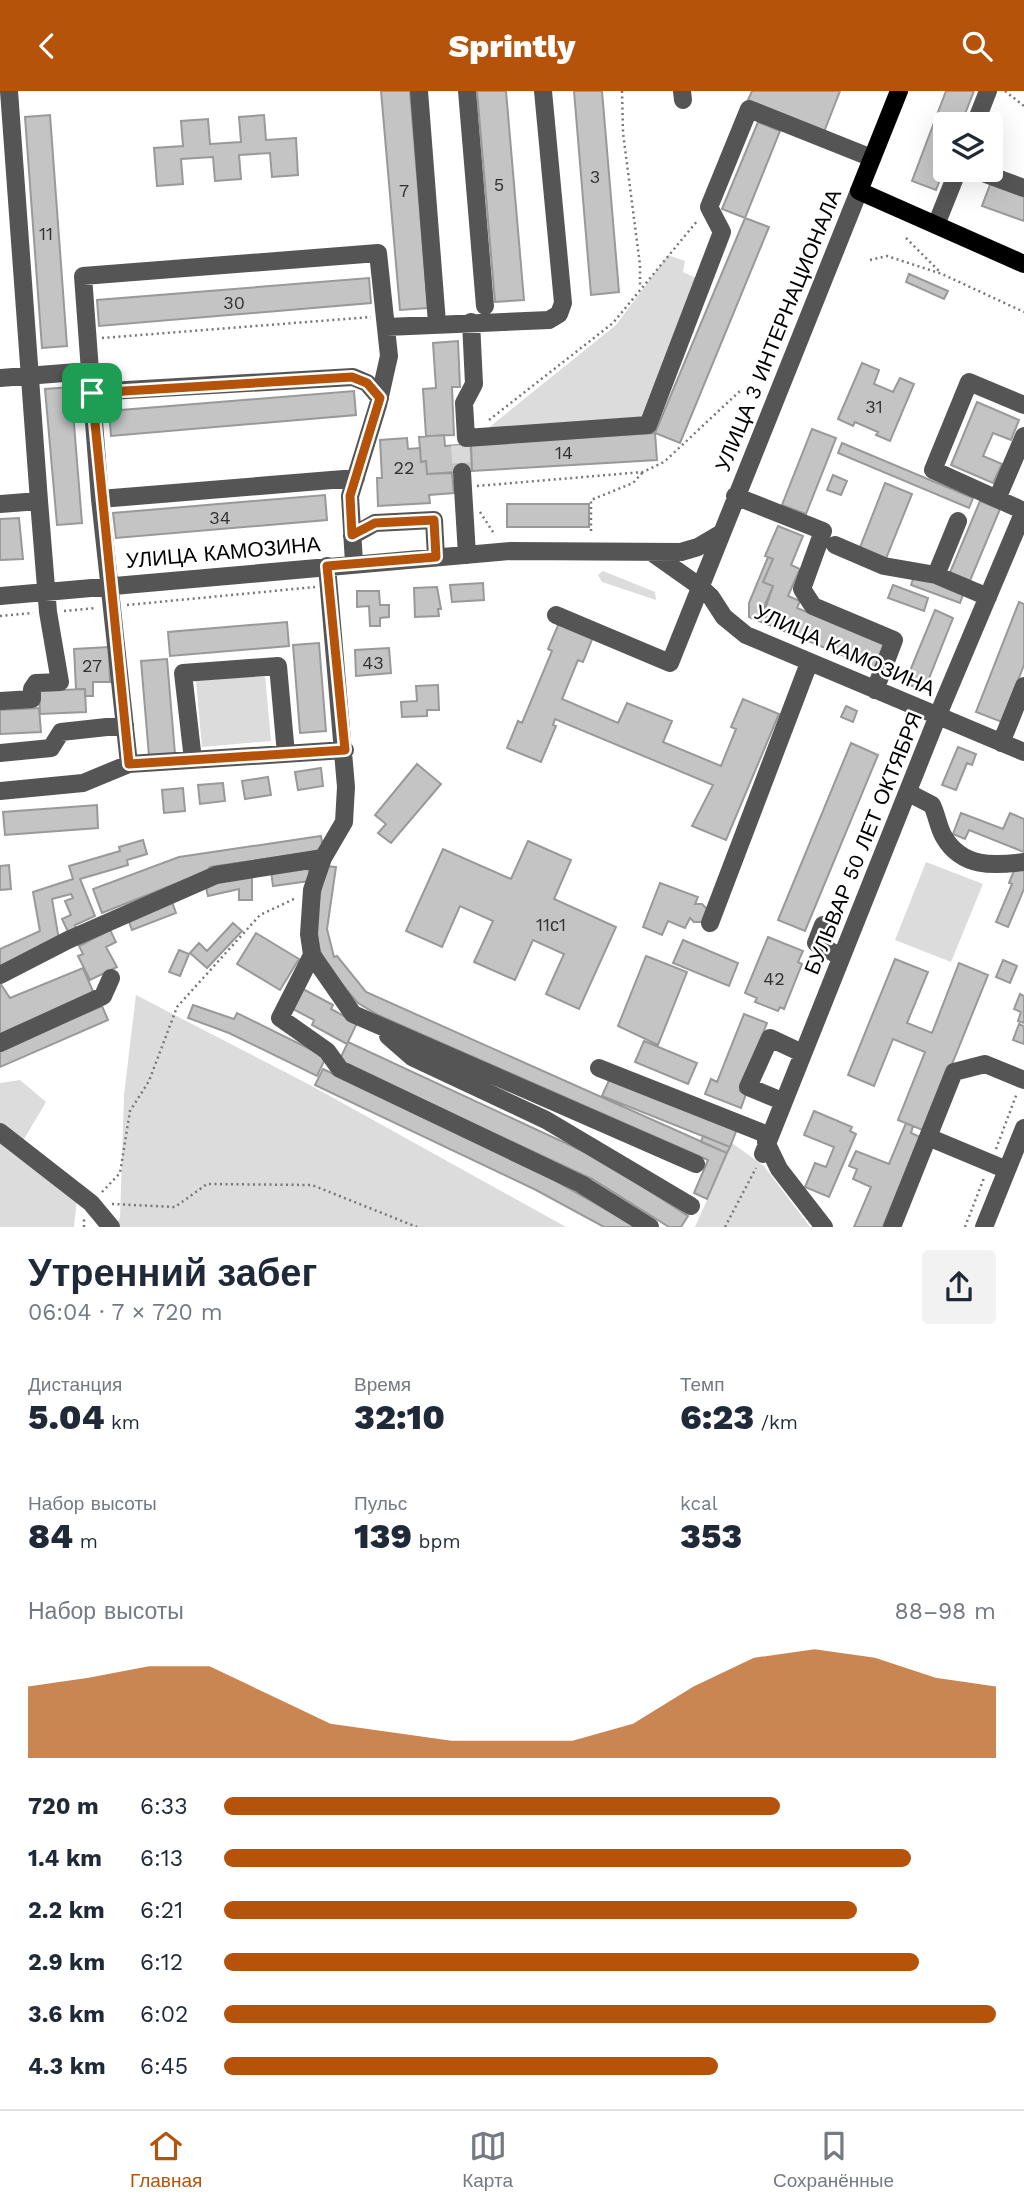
<!DOCTYPE html>
<html lang="ru">
<head>
<meta charset="utf-8">
<style>
	body { margin:0; font-family:"Work Sans",sans-serif; background:#f2f2f3; color:#1f2937; height:100vh; display:flex; flex-direction:column; font-size:26px; white-space:nowrap }
	* { box-sizing:border-box; margin:0 }
	p { font-size:23px; color:#747a83 }
	.icon { flex:none; width:38px; height:38px; fill:none; stroke:currentColor; stroke-width:2; stroke-linecap:round; stroke-linejoin:round }
	.map { position:relative; height:1136px; overflow:hidden }
	.details { display:flex; flex-direction:column; background:#fff; flex:1 }
	.details>* { flex:none }
	.controls { position:absolute; left:933px; top:21px; display:grid; gap:14px }
	.controls a { display:grid; place-items:center; width:70px; height:70px; border-radius:7px; background:#fff; box-shadow:0 7px 28px #0002; font-size:35px }
	.pin { position:absolute; display:grid; place-items:center; width:60px; height:60px; color:#fff; margin:-30px; border-radius:14px; box-shadow:0 4px 10px #0006 }
	.round { display:grid; place-items:center; flex:none; width:74px; height:74px; border-radius:7px; background:#f2f2f3 }
	.head { display:flex; align-items:center; justify-content:space-between; height:119px; padding:0 28px }
	h1 { font-size:38px; font-weight:800; line-height:52px }
	.figures { display:grid; grid-template-columns:repeat(3,1fr); gap:10px; height:119px; padding:7px 28px }
	.figures div { display:grid; align-content:center }
	.figures b { font-size:35px; font-weight:800 }
	.figures small { font-size:19px; font-weight:400 }
	.figures p { font-size:19px }
	.chart { height:196px; padding:14px 28px }
	.chart p { display:flex; justify-content:space-between }
	.chart svg { width:100%; height:126px; margin-top:7px; fill:#b45309; opacity:.7 }
	ul { padding:0 28px; list-style:none; font-size:23px }
	li { display:grid; grid-template-columns:112px 84px 1fr; align-items:center; height:52px }
	li i { height:18px; border-radius:9px; background:#b45309 }
	header { display:flex; justify-content:space-between; align-items:center; height:91px; padding:0 28px; background:#b45309; color:#fff; font-size:32px; font-weight:800 }
	.tab-bar { display:flex; justify-content:space-around; align-items:center; height:98px; border-top:2px solid #e0e1e3; background:#fff; font-size:19px; color:#747a83 }
	.tab-bar a { display:grid; justify-items:center; gap:4px }
	.tab-bar .current { color:#b45309 }
	.map>svg:first-child { display:block }
</style>
</head>
<body>
<header><svg class="icon" aria-label="back" viewBox="0 0 24 24"><path d="M15 5l-7 7 7 7"/></svg>Sprintly<svg class="icon" aria-label="search" viewBox="0 0 24 24"><circle cx="10" cy="10" r="6"/><path d="M15 15l6 6"/></svg></header>
<div class="map">
<svg width="1024" height="1136" viewBox="0 0 1024 1136">
	<rect width="100%" height="100%" fill="#fff"/>
	<!-- green -->
	<path fill="#dcdcdc" d="M 668,164 L 685,170 L 683,181 L 696,187 L 640,328 L 487,338 L 616,234 Z
		M 603,480 L 655,501 L 656,509 L 602,491 L 598,484 Z
		M 265,584 L 271,650 L 202,656 L 196,590 Z
		M 926,771 L 983,793 L 951,871 L 895,849 Z
		M 136,904 L 310,994 L 566,1136 L 114,1136 L 120,1127 L 124,1004 Z
		M 20,989 L 46,1011 L 17,1060 L 77,1107 L 74,1136 L 0,1136 L 0,992 Z
		M 732,1052 L 764,1075 L 810,1136 L 695,1136 Z"/>
	<!-- building -->
	<path fill="#c4c4c4" stroke="#999" stroke-width="2" d="M 381,0 L 410,0 L 428,217 L 400,219 Z
		M 477,0 L 506,0 L 524,209 L 495,211 Z
		M 574,0 L 602,0 L 619,201 L 591,204 Z
		M 752,0 L 840,0 L 824,41 L 748,9 Z
		M 946,0 L 974,0 L 961,33 L 945,33 L 945,76 L 936,99 L 912,90 Z
		M 50,24 L 67,255 L 42,257 L 25,26 Z
		M 264,24 L 266,49 L 296,47 L 298,84 L 272,86 L 270,62 L 239,64 L 241,88 L 215,90 L 213,66 L 181,68 L 183,93 L 157,95 L 154,57 L 183,55 L 181,30 L 208,28 L 210,53 L 241,51 L 239,26 Z
		M 758,31 L 780,40 L 745,127 L 722,118 Z
		M 991,91 L 1024,103 L 1024,130 L 982,115 Z
		M 745,127 L 769,136 L 680,352 L 655,342 Z
		M 909,183 L 948,200 L 944,208 L 906,191 Z
		M 369,187 L 371,212 L 99,235 L 97,209 Z
		M 458,250 L 460,296 L 452,296 L 454,344 L 426,345 L 423,298 L 436,297 L 433,252 Z
		M 862,272 L 879,279 L 874,293 L 893,301 L 900,287 L 914,293 L 890,350 L 876,344 L 878,341 L 855,331 L 853,335 L 838,328 Z
		M 71,296 L 82,432 L 57,434 L 45,298 Z
		M 354,300 L 356,324 L 111,345 L 109,320 Z
		M 977,311 L 1019,329 L 1011,349 L 993,342 L 983,365 L 1002,373 L 993,392 L 951,374 Z
		M 812,338 L 836,347 L 806,423 L 782,414 Z
		M 655,342 L 657,369 L 472,380 L 471,353 Z
		M 444,344 L 445,355 L 471,353 L 472,380 L 427,383 L 426,370 L 421,371 L 419,346 Z
		M 407,347 L 408,358 L 420,357 L 421,371 L 426,370 L 427,383 L 452,382 L 454,402 L 429,404 L 430,412 L 378,415 L 377,387 L 382,387 L 380,349 Z
		M 842,352 L 973,407 L 969,417 L 838,362 Z
		M 833,384 L 847,390 L 841,404 L 827,399 Z
		M 885,392 L 912,403 L 885,470 L 859,459 Z
		M 325,404 L 327,429 L 116,447 L 113,422 Z
		M 980,410 L 1000,418 L 969,492 L 949,484 Z
		M 507,413 L 589,413 L 589,436 L 507,436 Z
		M 19,427 L 23,468 L 0,469 L 0,428 Z
		M 778,435 L 803,445 L 791,474 L 800,478 L 788,505 L 800,510 L 797,517 L 885,554 L 876,578 L 786,541 L 788,535 L 761,523 L 773,495 L 763,491 L 773,468 L 765,465 Z
		M 768,466 L 773,468 L 763,491 L 773,495 L 763,524 L 788,535 L 786,541 L 749,526 L 749,512 Z
		M 915,483 L 964,501 L 960,512 L 911,494 Z
		M 483,492 L 484,509 L 452,511 L 450,494 Z
		M 893,494 L 928,507 L 924,520 L 888,507 Z
		M 437,496 L 441,518 L 438,518 L 439,525 L 415,526 L 414,497 Z
		M 357,500 L 379,500 L 380,514 L 389,514 L 389,526 L 380,527 L 380,535 L 370,535 L 369,515 L 357,516 Z
		M 1019,511 L 1024,513 L 1024,574 L 1002,631 L 976,621 Z
		M 935,519 L 953,527 L 924,600 L 905,592 Z
		M 287,531 L 289,555 L 170,565 L 168,541 Z
		M 559,532 L 593,546 L 583,571 L 578,569 L 562,608 L 618,632 L 627,612 L 672,630 L 663,651 L 721,675 L 736,638 L 731,636 L 743,608 L 779,623 L 726,749 L 692,735 L 713,694 L 555,628 L 553,634 L 556,635 L 541,671 L 507,657 L 518,630 L 522,632 L 552,560 L 548,558 Z
		M 319,552 L 326,640 L 300,642 L 293,554 Z
		M 109,556 L 110,591 L 93,591 L 93,605 L 85,605 L 85,598 L 76,598 L 74,558 Z
		M 389,557 L 391,582 L 356,585 L 355,559 Z
		M 167,568 L 175,663 L 149,665 L 141,570 Z
		M 438,594 L 439,619 L 427,619 L 427,625 L 402,626 L 401,611 L 417,610 L 416,595 Z
		M 85,598 L 86,621 L 40,623 L 39,600 Z
		M 846,615 L 857,620 L 853,631 L 841,626 Z
		M 39,617 L 41,641 L 0,643 L 0,619 Z
		M 851,652 L 878,664 L 805,840 L 778,829 Z
		M 958,656 L 976,663 L 972,674 L 967,672 L 956,699 L 942,694 Z
		M 417,673 L 441,693 L 391,752 L 378,742 L 386,733 L 375,724 Z
		M 321,677 L 323,695 L 298,699 L 295,681 Z
		M 268,686 L 271,704 L 245,708 L 242,690 Z
		M 223,692 L 225,710 L 200,713 L 198,694 Z
		M 183,697 L 185,720 L 164,722 L 162,699 Z
		M 97,714 L 98,737 L 5,744 L 3,721 Z
		M 961,722 L 1003,738 L 1010,722 L 1024,728 L 1024,761 L 969,739 L 965,748 L 953,743 Z
		M 321,745 L 323,757 L 313,761 L 210,776 L 203,786 L 185,789 L 102,822 L 93,798 L 179,766 Z
		M 143,749 L 147,763 L 127,769 L 128,774 L 80,788 L 95,825 L 75,834 L 76,837 L 68,841 L 62,828 L 71,824 L 65,810 L 73,807 L 71,803 L 52,808 L 59,849 L 0,876 L 0,858 L 40,840 L 33,801 L 73,788 L 69,775 L 120,760 L 119,756 Z
		M 528,750 L 571,769 L 554,808 L 616,836 L 579,918 L 546,903 L 564,863 L 533,849 L 515,889 L 474,871 L 493,830 L 460,815 L 442,856 L 406,840 L 443,758 L 511,788 Z
		M 9,774 L 11,798 L 0,799 L 0,775 Z
		M 308,775 L 310,790 L 273,795 L 271,780 Z
		M 324,775 L 336,776 L 327,838 L 334,866 L 337,865 L 366,901 L 727,1062 L 707,1108 L 694,1102 L 708,1069 L 378,924 L 358,912 L 323,872 L 315,839 Z
		M 1016,775 L 1024,777 L 1024,798 L 1008,836 L 996,831 L 1012,793 L 1009,792 Z
		M 252,783 L 252,809 L 239,809 L 239,798 L 208,805 L 205,792 Z
		M 660,792 L 698,806 L 695,813 L 702,813 L 707,818 L 702,831 L 694,831 L 690,827 L 685,837 L 668,830 L 662,844 L 643,836 Z
		M 171,808 L 176,822 L 132,839 L 127,825 Z
		M 233,832 L 242,840 L 207,877 L 190,862 L 199,852 L 207,860 Z
		M 110,839 L 116,851 L 106,856 L 117,876 L 90,889 L 78,865 L 83,863 L 79,855 Z
		M 256,842 L 299,868 L 280,899 L 237,873 Z
		M 768,846 L 803,860 L 798,871 L 802,873 L 784,918 L 780,916 L 778,920 L 755,911 L 757,907 L 745,902 Z
		M 683,849 L 738,872 L 729,895 L 673,872 Z
		M 179,859 L 189,863 L 180,885 L 169,881 Z
		M 646,865 L 687,881 L 658,954 L 618,935 Z
		M 895,868 L 928,881 L 907,932 L 932,942 L 959,872 L 988,884 L 925,1040 L 898,1029 L 925,961 L 893,948 L 874,995 L 848,984 Z
		M 1003,869 L 1017,875 L 1010,892 L 996,886 Z
		M 83,877 L 95,905 L 0,944 L 0,892 L 10,907 Z
		M 301,897 L 333,914 L 331,918 L 357,932 L 347,953 L 312,934 L 314,929 L 291,917 Z
		M 1020,903 L 1024,905 L 1024,932 L 1018,930 L 1021,921 L 1014,918 Z
		M 193,914 L 234,928 L 237,922 L 326,966 L 317,985 L 229,942 L 188,927 Z
		M 102,915 L 108,929 L 0,976 L 0,959 Z
		M 744,923 L 767,932 L 740,1000 L 746,1003 L 741,1017 L 705,1003 L 711,988 L 717,991 Z
		M 1019,933 L 1024,935 L 1024,953 L 1013,949 Z
		M 644,950 L 697,972 L 688,993 L 635,971 Z
		M 348,951 L 602,1069 L 688,1125 L 681,1136 L 669,1136 L 592,1088 L 339,970 Z
		M 323,978 L 543,1083 L 637,1136 L 604,1136 L 536,1099 L 315,994 Z
		M 610,987 L 737,1038 L 730,1056 L 602,1005 Z
		M 814,1020 L 852,1036 L 850,1040 L 856,1043 L 829,1106 L 805,1096 L 815,1072 L 826,1076 L 834,1056 L 804,1044 Z
		M 906,1032 L 913,1035 L 911,1042 L 920,1046 L 883,1136 L 854,1136 L 871,1096 L 853,1088 L 857,1078 L 849,1075 L 856,1060 L 889,1073 Z
		M 703,1045 L 730,1056 L 727,1062 L 701,1051 Z"/>
	<g fill="none" stroke-linecap="round" stroke-linejoin="round">
		<!-- minor-tunnel -->
		<path stroke="#d9d9d9" stroke-width="18" stroke-dasharray="18 9" stroke-linecap="butt" d="M 460,354 L 462,381"/>
		<!-- path -->
		<path stroke="#777" stroke-width="2.5" stroke-dasharray="2 3.5" stroke-linecap="butt" d="M 622,0 L 623,42 L 640,174 L 640,196
			M 1005,0 L 1024,15
			M 906,147 L 940,181
			M 870,169 L 887,165 L 942,183 L 1024,221
			M 102,247 L 371,226
			M 489,329 L 613,232 L 698,129
			M 477,395 L 643,381 L 664,371 L 740,300
			M 480,421 L 493,441
			M 591,440 L 591,409 L 633,392 L 643,381
			M 127,514 L 315,496
			M 64,520 L 96,517
			M 0,525 L 33,522
			M 996,1058 L 1017,1002
			M 102,1101 L 120,1082 L 130,1020 L 149,990 L 177,916 L 260,824 L 296,807
			M 112,1113 L 175,1116 L 207,1093 L 312,1094 L 417,1136
			M 84,1136 L 84,1126
			M 725,1136 L 756,1077
			M 965,1136 L 984,1087"/>
		<!-- minor -->
		<path stroke="#555" stroke-width="18" d="M 9,0 L 39,410
			M 419,0 L 437,232
			M 467,0 L 485,215
			M 682,0 L 683,9
			M 975,33 L 988,0
			M 975,79 L 1024,97
			M 936,134 L 958,79
			M 471,231 L 474,293 L 464,312 L 466,347 L 648,334 L 722,141 L 709,116 L 749,18 L 872,67
			M 386,236 L 549,229 L 559,223 L 563,212 L 543,0
			M 90,280 L 83,185 L 378,162 L 389,265 L 378,314 L 350,405 L 354,472
			M 0,287 L 90,280 L 100,408 L 129,673
			M 92,301 L 353,286 L 367,292 L 380,307
			M 462,381 L 467,464
			M 735,405 L 823,440 L 802,498 L 813,515 L 894,549 L 875,599
			M 100,408 L 356,387
			M 997,408 L 1024,345
			M 0,413 L 39,410 L 48,521 L 60,591 L 36,592 L 32,598 L 32,608 L 0,610
			M 1024,420 L 933,379 L 969,291 L 1024,314
			M 352,445 L 375,432 L 434,429 L 436,466
			M 835,454 L 884,475 L 936,484 L 988,506
			M 651,461 L 699,495 L 711,506 L 724,526 L 746,544 L 1024,661
			M 327,475 L 346,696 L 344,731 L 323,767 L 312,799 L 309,843 L 312,864 L 353,923 L 696,1073
			M 936,484 L 958,430
			M 0,505 L 511,460 L 681,461 L 698,456 L 720,443
			M 556,524 L 670,572 L 859,100
			M 1001,652 L 1024,595
			M 0,662 L 51,657 L 61,641 L 125,634
			M 193,669 L 183,582 L 278,575 L 286,663
			M 0,700 L 83,692 L 129,673 L 345,659
			M 909,702 L 932,714 C 937,724 938,736 944,746 C 962,777 994,775 1024,771
			M 710,832 L 809,572
			M 823,834 L 816,852 L 841,866
			M 312,864 L 280,927 L 327,960 L 340,978 L 581,1093 L 650,1136
			M 0,884 L 68,849 L 216,784 L 323,767
			M 388,945 L 412,966 L 546,1029 L 691,1115
			M 0,952 L 103,905 L 111,887
			M 599,977 L 768,1044
			M 782,1010 L 748,996 L 770,947 L 802,962
			M 0,1041 L 91,1112 L 111,1136
			M 928,1046 L 1007,1079
			M 766,1051 L 779,1078 L 824,1136
			M 763,1063 L 943,612 L 1024,420
			M 892,1136 L 954,981 L 985,973 L 1024,989
			M 984,1136 L 1024,1037"/>
		<!-- major -->
		<path stroke="#000" stroke-width="18" d="M 899,0 L 859,100 L 1024,173"/>
	</g>
	<g fill="none" stroke-linecap="round" stroke-linejoin="round">
		<!-- route casing -->
		<g stroke="#fff" stroke-width="14">
			<path id="route" d="M 352,286 L 367,292 L 380,307 L 350,405 L 352,444 L 375,432 L 434,429 L 436,466 L 327,475 L 345,659 L 129,673 L 92,302 Z"/>
		</g>
		<!-- route -->
		<use href="#route" stroke="#b45309" stroke-width="9"/>
	</g>
	<g text-anchor="middle" dominant-baseline="central" stroke-width="5" stroke-linejoin="round" paint-order="stroke">
		<!-- number labels -->
		<g font-size="18" fill="#313131">
			<text x="595" y="85">3</text>
			<text x="499" y="93">5</text>
			<text x="404" y="99">7</text>
			<text x="46" y="142">11</text>
			<text x="234" y="211">30</text>
			<text x="874" y="315">31</text>
			<text x="564" y="361">14</text>
			<text x="404" y="376">22</text>
			<text x="220" y="426">34</text>
			<text x="373" y="571">43</text>
			<text x="92" y="574">27</text>
			<text x="551" y="833">11с1</text>
			<text x="774" y="887">42</text>
		</g>
		<!-- street labels -->
		<g font-size="21" fill="#000" stroke="#fff">
			<text transform="translate(778 239) rotate(-68)">УЛИЦА 3 ИНТЕРНАЦИОНАЛА</text>
			<text transform="translate(223 461) rotate(-5)">УЛИЦА КАМОЗИНА</text>
			<text transform="translate(845 559) rotate(24)">УЛИЦА КАМОЗИНА</text>
			<text transform="translate(863 752) rotate(-68)">БУЛЬВАР 50 ЛЕТ ОКТЯБРЯ</text>
		</g>
	</g>
</svg>
<div class="controls">
<a><svg class="icon" aria-label="layers" viewBox="0 0 24 24"><path d="M12 4l9 5-9 5-9-5zM3 14l9 5 9-5"/></svg></a>
</div>
<div class="pin" style="left:92px;top:302px;background:#1e9e55"><svg class="icon" aria-label="arrive" viewBox="0 0 24 24"><path d="M6 21V4h12l-3 4 3 4H6"/></svg></div>
</div>
<section class="details">
<div class="head"><div><h1>Утренний забег</h1><p>06:04 · 7 × 720 m</p></div><a class="round"><svg class="icon" aria-label="share" viewBox="0 0 24 24"><path d="M12 15V3M7 8l5-5 5 5M5 13v7h14v-7"/></svg></a></div>
<div class="figures">
<div><p>Дистанция</p><b>5.04<small> km</small></b></div>
<div><p>Время</p><b>32:10</b></div>
<div><p>Темп</p><b>6:23<small> /km</small></b></div>
</div>
<div class="figures">
<div><p>Набор высоты</p><b>84<small> m</small></b></div>
<div><p>Пульс</p><b>139<small> bpm</small></b></div>
<div><p>kcal</p><b>353</b></div>
</div>
<div class="chart"><p><span>Набор высоты</span>88–98 m</p>
<svg viewBox="0 0 160 44" preserveAspectRatio="none"><path d="M0 44V19L10 16L20 12L30 12L40 22L50 32L60 35L70 38L80 38L90 38L100 32L110 19L120 9L130 6L140 9L150 16L160 19V44z"/></svg>
</div>
<ul>
<li><b>720 m</b>6:33<i style="width:72%"></i></li>
<li><b>1.4 km</b>6:13<i style="width:89%"></i></li>
<li><b>2.2 km</b>6:21<i style="width:82%"></i></li>
<li><b>2.9 km</b>6:12<i style="width:90%"></i></li>
<li><b>3.6 km</b>6:02<i style="width:100%"></i></li>
<li><b>4.3 km</b>6:45<i style="width:64%"></i></li>
</ul>
</section>
<nav class="tab-bar">
<a class="current"><svg class="icon" aria-label="home" viewBox="0 0 24 24"><path d="M3 11l9-7 9 7M6 9v11h12V9"/></svg>Главная</a>
<a><svg class="icon" aria-label="map" viewBox="0 0 24 24"><path d="M3 6l6-2 6 2 6-2v14l-6 2-6-2-6 2zM9 4v14M15 6v14"/></svg>Карта</a>
<a><svg class="icon" aria-label="saved" viewBox="0 0 24 24"><path d="M7 4h10v16l-5-4-5 4z"/></svg>Сохранённые</a>
</nav>
</body>
</html>
